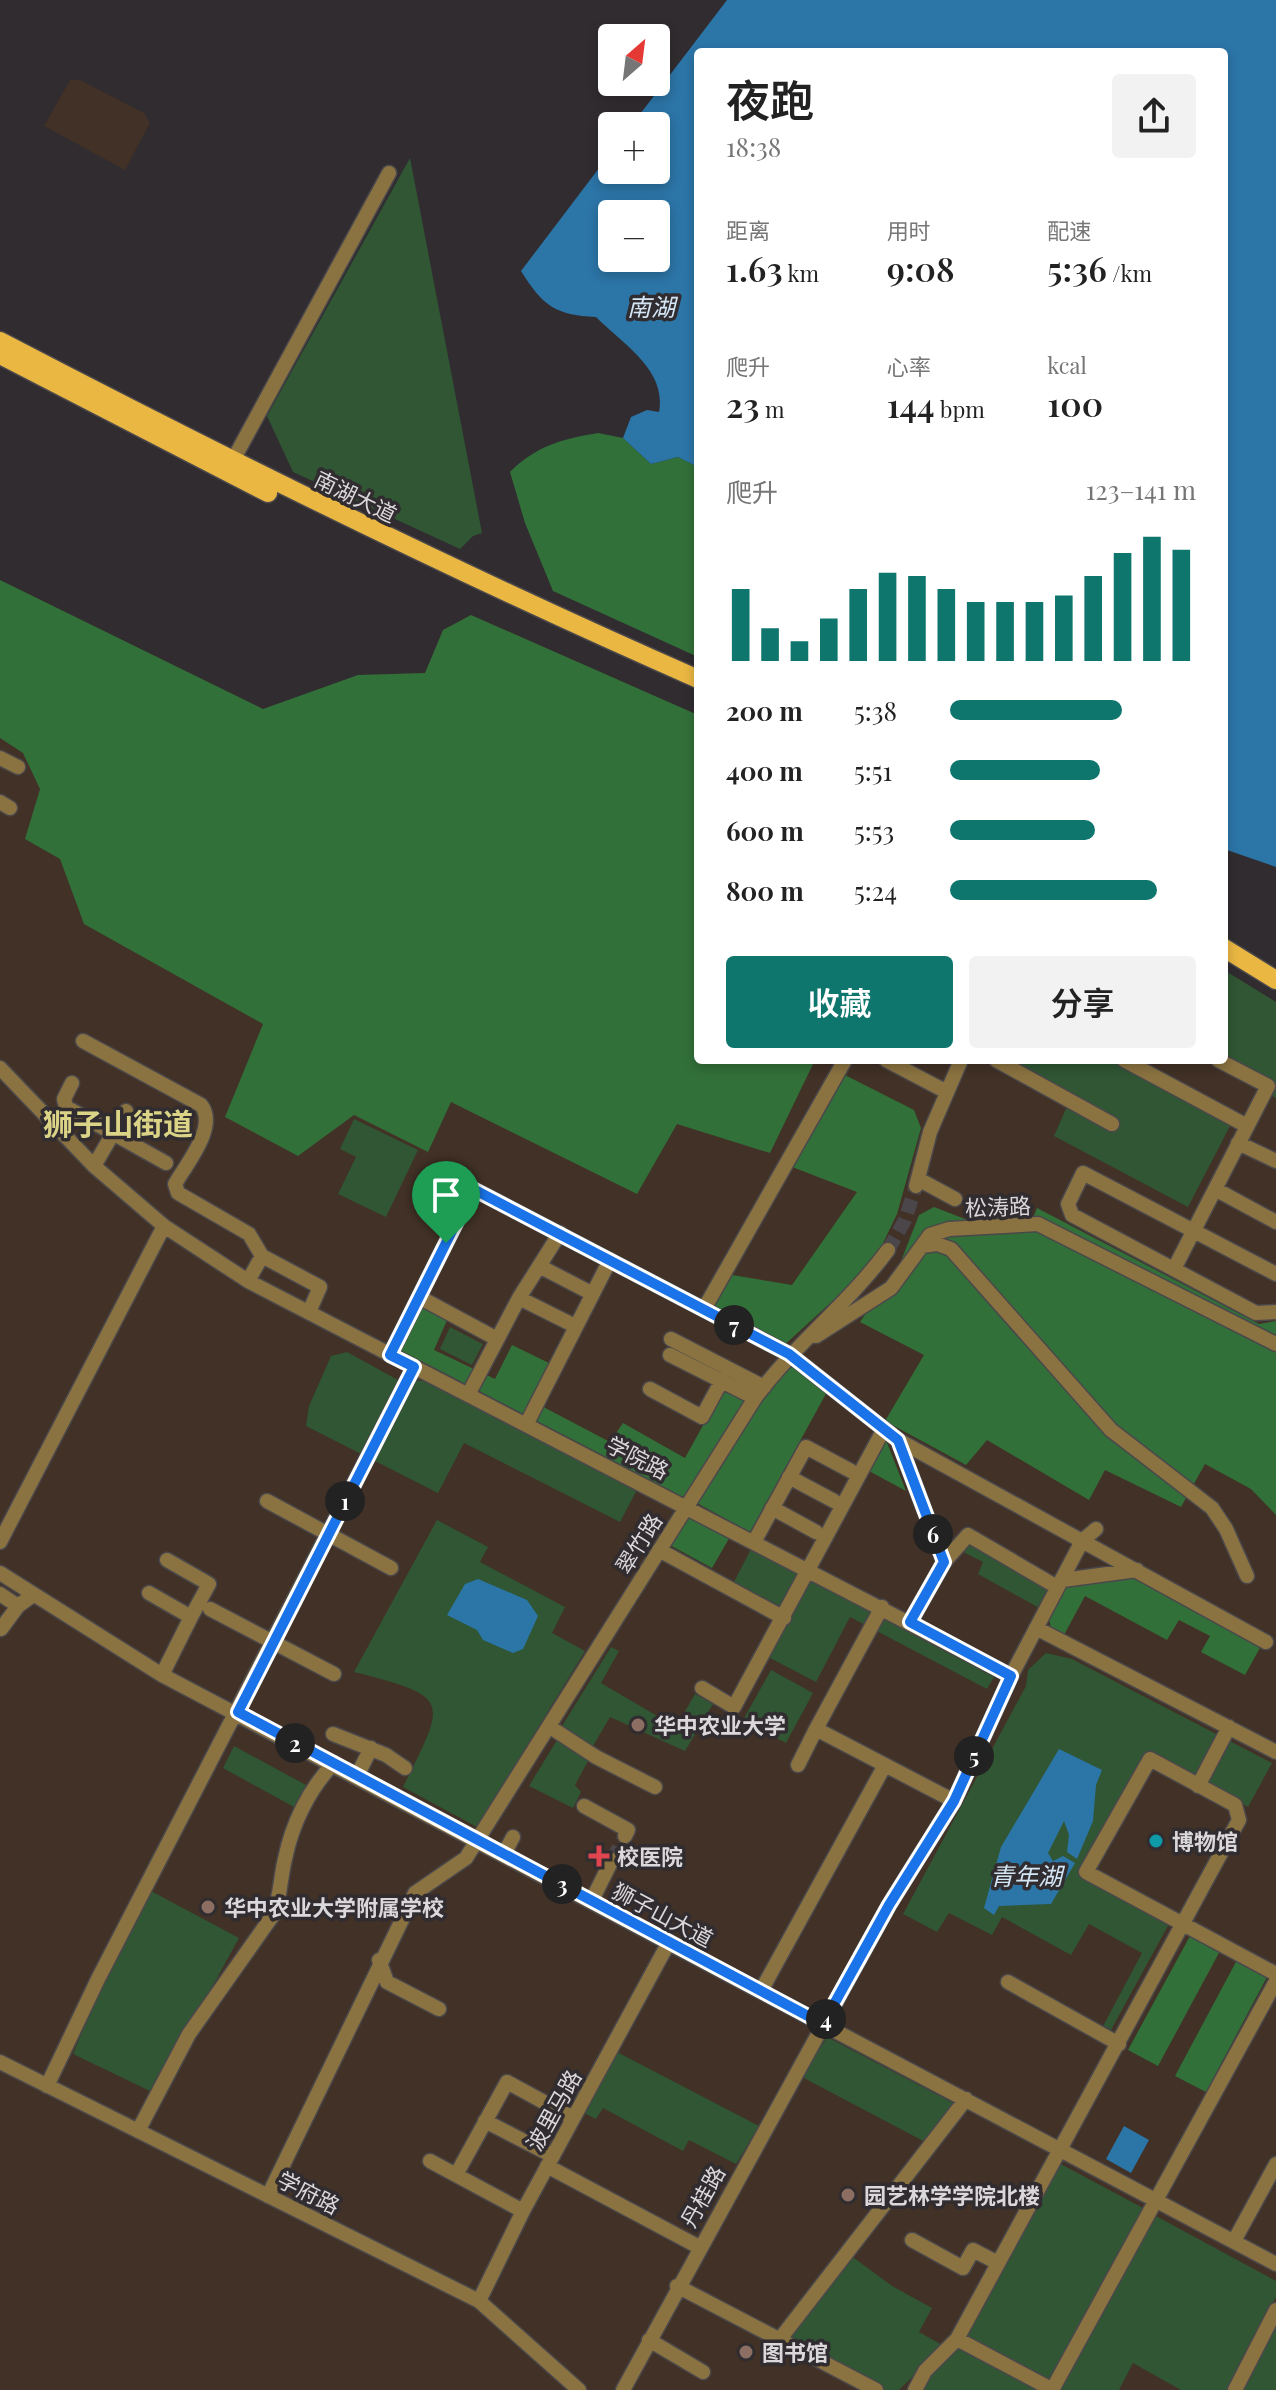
<!DOCTYPE html>
<html lang="zh">
<head>
<meta charset="utf-8">
<style>
	body { margin:0; font-family:"Playfair Display","Noto Sans SC",serif; background:#f2f2f2; color:#222; height:100vh; display:flex; flex-direction:column; font-size:30px; white-space:nowrap }
	* { box-sizing:border-box; margin:0 }
	p { font-size:26px; color:#767676 }
	.icon { flex:none; width:44px; height:44px; fill:none; stroke:currentColor; stroke-width:2; stroke-linecap:round; stroke-linejoin:round }
	.map { position:relative; flex:1; overflow:hidden }
	.panel { position:absolute; left:694px; top:48px; width:534px; height:1016px; display:flex; flex-direction:column; background:#fff; border-radius:8px; box-shadow:0 4px 12px #0003 }
	.panel>* { flex:none }
	.needle { width:52px; rotate:28deg }
	.tools { position:absolute; left:598px; top:24px; display:grid; gap:16px }
	.tools a { display:grid; place-items:center; width:72px; height:72px; border-radius:8px; background:#fff; box-shadow:0 4px 12px #0003; font-size:40px }
	.pin { position:absolute; display:grid; place-items:center; width:68px; height:68px; color:#fff; margin:-82px -34px; border-radius:50% 50% 50% 0; rotate:-45deg; box-shadow:0 0 8px #0007 }
	.pin .icon { rotate:45deg }
	.km { position:absolute; width:40px; height:40px; margin:-20px; border-radius:50%; background:#222; color:#fff; font-size:22px; line-height:40px; text-align:center }
	.round { display:grid; place-items:center; flex:none; width:84px; height:84px; border-radius:8px; background:#f2f2f2 }
	.headline { display:flex; align-items:center; justify-content:space-between; height:136px; padding:0 32px }
	h1 { font-size:44px; font-weight:600; line-height:60px }
	.stats { display:grid; grid-template-columns:repeat(3,1fr); gap:12px; height:136px; padding:8px 32px }
	.stats div { display:grid; align-content:center }
	.stats b { font-size:34px; font-weight:600 }
	.stats small { font-size:22px; font-weight:400 }
	.stats p { font-size:22px }
	.chart { height:224px; padding:16px 32px }
	.chart p { display:flex; justify-content:space-between }
	.chart svg { width:100%; height:144px; margin-top:8px; stroke:#0f766e; stroke-width:6 }
	.button { display:flex; gap:16px; margin-top:auto; padding:16px 32px }
	.button a { flex:1; height:92px; border-radius:8px; background:#0f766e; color:#fff; font-size:32px; font-weight:600; line-height:92px; text-align:center }
	.button a+a { background:#f2f2f2; color:#222 }
	ul { padding:0 32px; list-style:none; font-size:26px }
	li { display:grid; grid-template-columns:128px 96px 1fr; align-items:center; height:60px }
	li i { height:20px; border-radius:10px; background:#0f766e }
	.map>svg:first-child { display:block }
</style>
</head>
<body>
<div class="map">
<svg width="1276" height="2390" viewBox="0 0 1276 2390">
	<rect width="100%" height="100%" fill="#302c30"/>
	<!-- education -->
	<path fill="#413126" d="M 70,80 L 80,80 L 144,113 L 150,123 L 125,170 L 44,126 Z
		M 0,580 L 263,709 L 362,675 L 425,673 L 443,630 L 471,615 L 698,715 L 698,1060 L 1224,1060 L 1224,970 L 1276,1002 L 1276,2390 L 0,2390 Z"/>
	<!-- green -->
	<path fill="#305634" d="M 410,158 L 482,533 L 473,536 L 460,549 L 293,472 L 267,416 Z
		M 1224,970 L 1276,1002 L 1276,1098 L 1268,1094 L 1274,1082 L 1224,1056 Z
		M 1008,1060 L 1109,1060 L 1230,1126 L 1188,1207 L 1054,1136 L 1072,1095 Z
		M 354,1119 L 418,1150 L 386,1217 L 338,1194 L 356,1157 L 340,1149 Z
		M 450,1327 L 483,1344 L 472,1365 L 440,1349 Z
		M 347,1352 L 398,1380 L 432,1381 L 639,1486 L 620,1522 L 464,1443 L 438,1493 L 306,1426 L 309,1406 L 331,1356 Z
		M 437,1520 L 488,1547 L 480,1562 L 565,1607 L 552,1633 L 585,1651 L 477,1827 L 403,1787 C 446,1700 453,1697 354,1672 Z
		M 970,1544 L 1051,1588 L 1041,1609 L 978,1574 L 983,1562 L 961,1551 Z
		M 751,1549 L 799,1574 L 782,1607 L 734,1582 Z
		M 809,1580 L 994,1677 L 987,1689 L 850,1617 L 816,1682 L 768,1657 Z
		M 611,1647 L 619,1651 L 601,1683 L 676,1727 L 695,1694 L 713,1704 L 685,1751 L 610,1717 L 590,1751 L 560,1729 Z
		M 1046,1653 L 1072,1659 L 1272,1763 L 1248,1807 L 1150,1751 L 1080,1873 L 1170,1922 L 1111,2030 L 1103,2026 L 1142,1953 L 1089,1924 L 1071,1955 L 1002,1917 L 992,1935 L 949,1913 L 937,1932 L 903,1914 L 1026,1686 L 1028,1670 Z
		M 771,1670 L 813,1693 L 786,1743 L 743,1720 Z
		M 557,1740 L 588,1761 L 575,1785 L 581,1792 L 573,1808 L 529,1786 Z
		M 234,1746 L 306,1785 L 294,1807 L 223,1768 Z
		M 151,1891 L 239,1938 L 154,2093 L 73,2054 L 100,1988 Z
		M 827,2037 L 957,2105 L 927,2143 L 802,2077 Z
		M 617,2052 L 759,2126 L 736,2164 L 689,2140 L 683,2151 L 603,2108 L 596,2119 L 584,2113 Z
		M 1059,2163 L 1143,2208 L 1047,2390 L 924,2390 L 925,2378 Z
		M 1154,2215 L 1276,2281 L 1276,2297 L 1229,2390 L 1181,2390 L 1133,2363 L 1119,2390 L 1059,2390 Z
		M 850,2255 L 892,2286 L 932,2308 L 919,2332 L 944,2346 L 899,2390 L 879,2390 L 786,2338 Z
		M 1276,2324 L 1276,2390 L 1242,2390 Z"/>
	<!-- forest -->
	<path fill="#327039" d="M 598,433 L 623,438 L 651,464 L 678,457 L 698,467 L 698,657 L 553,591 L 525,523 L 510,472 C 536,446 562,439 598,433 Z
		M 0,580 L 263,709 L 358,675 L 425,673 L 443,630 L 471,615 L 698,715 L 698,1060 L 815,1060 L 770,1153 L 677,1124 L 637,1194 L 451,1102 L 428,1152 L 354,1115 L 298,1156 L 225,1117 L 263,1024 L 84,924 L 60,859 L 25,839 L 40,789 L 23,753 L 0,738 Z
		M 839,1072 L 914,1110 L 921,1128 L 897,1214 L 873,1264 L 780,1349 L 710,1311 L 732,1275 L 792,1285 L 857,1192 L 787,1165 Z
		M 991,1205 L 1031,1223 L 1037,1208 L 1259,1324 L 1276,1321 L 1276,1515 L 1251,1489 L 1205,1464 L 1181,1507 L 1105,1470 L 1089,1500 L 987,1440 L 966,1465 L 885,1421 L 924,1355 L 860,1322 L 901,1261 L 919,1215 L 934,1207 L 978,1224 Z
		M 422,1304 L 448,1318 L 434,1350 L 495,1379 L 512,1345 L 551,1364 L 532,1401 L 610,1442 L 623,1423 L 685,1458 L 723,1389 L 746,1401 L 685,1498 L 400,1350 Z
		M 792,1363 L 828,1390 L 750,1532 L 697,1503 L 759,1406 Z
		M 886,1440 L 906,1491 L 869,1471 Z
		M 689,1513 L 731,1535 L 712,1568 L 668,1544 Z
		M 1135,1576 L 1262,1644 L 1245,1675 L 1201,1652 L 1210,1636 L 1179,1620 L 1167,1640 L 1085,1596 L 1064,1635 L 1051,1628 L 1049,1619 L 1068,1585 Z
		M 1190,1936 L 1220,1951 L 1158,2066 L 1128,2050 Z
		M 1237,1960 L 1267,1977 L 1206,2092 L 1175,2076 Z"/>
	<!-- water -->
	<path fill="#2c75a7" fill-rule="evenodd" d="M 727,0 L 1276,0 L 1276,867 L 1224,849 L 1224,52 L 698,52 L 698,467 L 678,457 L 651,464 L 623,438 L 631,417 L 647,410 L 659,412 C 667,370 623,344 596,317 C 555,315 543,306 521,271 L 612,151 L 612,170 L 656,170 L 656,126 L 631,126 ZM 612,214 L 656,214 L 656,258 L 612,258 Z
		M 478,1579 L 527,1600 L 538,1616 L 523,1649 L 513,1653 L 483,1640 L 477,1630 L 447,1615 L 465,1584 Z
		M 1059,1749 L 1102,1770 L 1096,1785 L 1093,1821 L 1077,1859 L 1067,1852 L 1069,1835 L 1064,1821 L 1048,1853 L 1053,1861 L 1063,1856 L 1075,1863 L 1051,1904 L 999,1906 L 994,1915 L 984,1908 L 1001,1847 Z
		M 1124,2126 L 1149,2140 L 1131,2173 L 1106,2159 Z"/>
	<g fill="none" stroke-linecap="round" stroke-linejoin="round">
		<!-- minor-tunnel -->
		<path stroke="#4a464a" stroke-width="14" stroke-dasharray="14 7" stroke-linecap="butt" d="M 888,1250 L 905,1220 L 916,1186
			M 612,1860 L 625,1836"/>
		<!-- minor casing -->
		<g stroke="#4b484b" stroke-width="17">
			<path id="minor" d="M 232,462 L 389,173
				M 0,758 L 18,767
				M 0,802 L 10,808
				M 83,1041 L 201,1105 C 218,1126 187,1163 175,1184 L 178,1193 L 249,1234 L 262,1256
				M 886,1060 L 945,1091
				M 996,1060 L 1112,1124
				M 1124,1060 L 1247,1126
				M 0,1068 L 94,1166 L 164,1226 L 248,1281 L 1011,1676
				M 72,1083 L 64,1099 L 66,1107 L 166,1163
				M 1238,1143 L 1276,1161
				M 94,1166 L 126,1111
				M 918,1179 L 955,1199
				M 916,1186 L 930,1132 L 961,1060
				M 1215,1189 L 1276,1222
				M 922,1246 L 937,1244 L 951,1249 L 1111,1430 L 1212,1508 L 1226,1529 L 1247,1576
				M 539,1266 L 591,1293
				M 1174,1269 L 1268,1086 L 1218,1060
				M 1276,1274 L 1083,1173 L 1068,1204 L 1072,1215 L 1256,1313 L 1276,1312
				M 248,1281 L 262,1256 L 320,1287 L 309,1312
				M 419,1297 L 497,1339
				M 519,1298 L 575,1326
				M 704,1309 L 845,1060
				M 816,1336 L 891,1288 L 930,1235 L 949,1229 L 1038,1224 L 1276,1344
				M 671,1339 L 764,1387
				M 390,1355 L 473,1189 L 789,1354 L 898,1440 L 944,1562 L 910,1622
				M 670,1355 L 755,1398
				M 650,1389 L 702,1417 L 722,1380
				M 468,1395 L 519,1298 L 560,1233
				M 526,1425 L 610,1260
				M 898,1440 L 1266,1642
				M 789,1477 L 834,1501
				M 267,1501 L 391,1568
				M 772,1508 L 816,1532
				M 0,1542 L 164,1226
				M 754,1542 L 806,1447 L 851,1471
				M 659,1550 L 784,1618
				M 167,1560 L 209,1584 L 191,1617
				M 944,1562 L 968,1535 L 1057,1587
				M 0,1573 L 162,1675 L 1276,2264
				M 1063,1580 L 1137,1570
				M 149,1593 L 191,1617 L 162,1675
				M 0,1594 L 18,1606
				M 882,1607 L 816,1729 L 954,1801
				M 210,1609 L 334,1674
				M 1036,1628 L 1276,1752
				M 1,1629 L 18,1606 L 33,1595
				M 702,1688 L 734,1707 L 884,1429
				M 550,1727 L 596,1757 L 655,1787
				M 333,1734 L 386,1755 L 405,1768
				M 798,1765 L 816,1729
				M 357,1776 L 371,1748
				M 1198,1786 L 1229,1727
				M 584,1806 L 628,1830 L 625,1836
				M 504,1854 L 513,1837
				M 592,1900 L 612,1860
				M 379,1960 L 387,1982 L 439,2009
				M 1008,1982 L 1119,2044
				M 761,1991 L 885,1765
				M 0,2062 L 479,2301 L 579,2390
				M 47,2086 L 98,1979 L 414,1367
				M 485,2121 L 553,2156
				M 138,2131 L 189,2034 L 273,1915 C 281,1896 280,1879 285,1859 C 292,1824 309,1789 334,1763
				M 430,2161 L 523,2211
				M 547,2166 L 699,2247
				M 456,2175 L 507,2082 L 573,2118
				M 268,2196 L 415,1893 L 466,1858 L 755,1398 C 796,1343 848,1304 888,1250
				M 912,2240 L 963,2268 L 973,2250 L 998,2263
				M 1234,2241 L 1276,2164
				M 677,2286 L 876,2390
				M 479,2301 L 523,2211 L 669,1942
				M 780,2339 L 966,2099
				M 957,2339 L 1053,2390
				M 649,2340 L 703,2372
				M 623,2390 L 889,1905 L 954,1801 L 1011,1676 L 1082,1541 L 1096,1529
				M 915,2390 L 925,2371 L 957,2339 L 1239,1820 L 1235,1805 L 1150,1759 L 1086,1872 L 1276,1974
				M 1052,2390 L 1276,1981
				M 1235,2390 L 1276,2310"/>
		</g>
		<!-- major casing -->
		<g stroke="#4b484b" stroke-width="21">
			<path id="major" d="M 0,341 C 230,461 461,575 698,679
				M 0,355 L 268,493
				M 1224,948 L 1276,980"/>
		</g>
		<!-- minor -->
		<use href="#minor" stroke="#8b7341" stroke-width="14"/>
		<!-- major -->
		<use href="#major" stroke="#eab743" stroke-width="18"/>
	</g>
	<g fill="none" stroke-linecap="round" stroke-linejoin="round">
		<!-- route casing -->
		<g stroke="#fff" stroke-width="16">
			<path id="route" d="M 473,1189 L 789,1354 L 884,1429 L 898,1440 L 944,1562 L 910,1622 L 1011,1676 L 954,1801 L 889,1905 L 823,2024 L 238,1712 L 414,1367 L 390,1355 Z"/>
		</g>
		<!-- route -->
		<use href="#route" stroke="#1a73e8" stroke-width="10"/>
	</g>
	<!-- markers -->
	<g fill="#8d6e63" stroke="#302c30" stroke-width="3">
		<circle cx="638" cy="1725" r="8"/>
		<circle cx="208" cy="1907" r="8"/>
		<circle cx="848" cy="2195" r="8"/>
		<circle cx="746" cy="2352" r="8"/>
	</g>
	<circle fill="#0f9aa8" stroke="#302c30" stroke-width="3" cx="1156" cy="1841" r="8"/>
	<path fill="#e0444e" stroke="#302c30" stroke-width="3" d="M595 1844h8v8h8v8h-8v8h-8v-8h-8v-8h8z"/>
	<g text-anchor="middle" dominant-baseline="central" stroke-width="7" stroke-linejoin="round" paint-order="stroke">
		<!-- street labels -->
		<g font-size="22" fill="#dbd8db" stroke="#302c30">
			<text transform="translate(356 496) rotate(26)">南湖大道</text>
			<text transform="translate(998 1206) rotate(-2)">松涛路</text>
			<text transform="translate(638 1457) rotate(27)">学院路</text>
			<text transform="translate(638 1543) rotate(-58)">翠竹路</text>
			<text transform="translate(663 1914) rotate(28)">狮子山大道</text>
			<text transform="translate(553 2110) rotate(-61)">波里马路</text>
			<text transform="translate(309 2192) rotate(27)">学府路</text>
			<text transform="translate(702 2196) rotate(-61)">丹桂路</text>
		</g>
		<!-- poi labels -->
		<g font-size="22" font-weight="bold" fill="#dbd8db" stroke="#302c30" text-anchor="start">
			<text x="654" y="1725">华中农业大学</text>
			<text x="1172" y="1841">博物馆</text>
			<text x="617" y="1856">校医院</text>
			<text x="224" y="1907">华中农业大学附属学校</text>
			<text x="864" y="2195">园艺林学学院北楼</text>
			<text x="762" y="2352">图书馆</text>
		</g>
		<!-- water labels -->
		<g font-size="24" font-style="italic" fill="#d4e6f5" stroke="#302c30">
			<text x="651" y="306">南湖</text>
			<text x="1026" y="1875">青年湖</text>
		</g>
		<!-- district labels -->
		<g font-size="30" font-weight="bold" fill="#dbd385" stroke="#302c30">
			<text x="118" y="1123">狮子山街道</text>
		</g>
	</g>
</svg>
<div class="tools">
<a><svg class="needle" viewBox="-14 -14 28 28"><path d="M0-13l5 13h-10z" fill="#e53935"/><path d="M0 13l5-13h-10z" fill="#767676"/></svg></a>
<a>+</a>
<a>−</a>
</div>
<div class="pin" style="left:446px;top:1243px;background:#1e9e55"><svg class="icon" aria-label="arrive" viewBox="0 0 24 24"><path d="M6 21V4h12l-3 4 3 4H6"/></svg></div>
<b class="km" style="left:345px;top:1501px">1</b>
<b class="km" style="left:295px;top:1743px">2</b>
<b class="km" style="left:562px;top:1884px">3</b>
<b class="km" style="left:826px;top:2019px">4</b>
<b class="km" style="left:974px;top:1756px">5</b>
<b class="km" style="left:933px;top:1534px">6</b>
<b class="km" style="left:734px;top:1325px">7</b>
<section class="panel">
<div class="headline"><div><h1>夜跑</h1><p>18:38</p></div><a class="round"><svg class="icon" aria-label="share" viewBox="0 0 24 24"><path d="M12 15V3M7 8l5-5 5 5M5 13v7h14v-7"/></svg></a></div>
<div class="stats">
<div><p>距离</p><b>1.63<small> km</small></b></div>
<div><p>用时</p><b>9:08</b></div>
<div><p>配速</p><b>5:36<small> /km</small></b></div>
</div>
<div class="stats">
<div><p>爬升</p><b>23<small> m</small></b></div>
<div><p>心率</p><b>144<small> bpm</small></b></div>
<div><p>kcal</p><b>100</b></div>
</div>
<div class="chart"><p><span>爬升</span>123–141 m</p>
<svg viewBox="0 0 160 44" preserveAspectRatio="none"><path d="M5 44V22M15 44V34M25 44V38M35 44V31M45 44V22M55 44V17M65 44V18M75 44V22M85 44V26M95 44V26M105 44V26M115 44V24M125 44V18M135 44V11M145 44V6M155 44V10"/></svg>
</div>
<ul>
<li><b>200 m</b>5:38<i style="width:70%"></i></li>
<li><b>400 m</b>5:51<i style="width:61%"></i></li>
<li><b>600 m</b>5:53<i style="width:59%"></i></li>
<li><b>800 m</b>5:24<i style="width:84%"></i></li>
</ul>
<div class="button"><a>收藏</a><a>分享</a></div>
</section>
</div>
</body>
</html>
